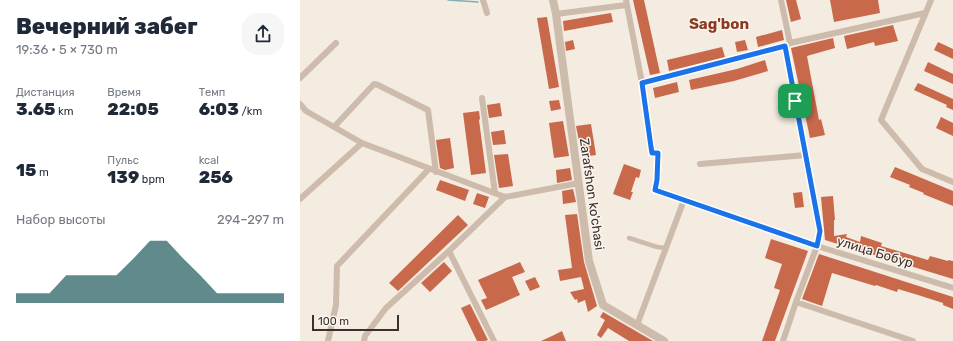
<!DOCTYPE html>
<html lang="ru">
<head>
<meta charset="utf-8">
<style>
	body { margin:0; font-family:Rubik,sans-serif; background:#f6f6f7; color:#1f2937; height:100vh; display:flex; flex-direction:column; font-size:15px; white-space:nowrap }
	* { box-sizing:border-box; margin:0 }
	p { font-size:13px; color:#747a83 }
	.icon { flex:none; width:22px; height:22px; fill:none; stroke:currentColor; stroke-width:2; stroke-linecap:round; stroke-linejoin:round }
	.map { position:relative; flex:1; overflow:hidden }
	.drawer { display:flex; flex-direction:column; background:#fff; width:300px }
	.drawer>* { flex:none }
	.scale { position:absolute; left:12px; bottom:10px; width:87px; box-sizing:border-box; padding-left:4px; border:2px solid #3b302b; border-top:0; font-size:11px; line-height:14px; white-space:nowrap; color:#3b302b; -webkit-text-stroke:3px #fbf5ee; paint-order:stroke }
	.pin { position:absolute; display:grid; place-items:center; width:34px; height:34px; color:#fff; margin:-17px; border-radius:8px; box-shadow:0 2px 6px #0006 }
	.round { display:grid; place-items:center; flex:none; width:42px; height:42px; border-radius:16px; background:#f6f6f7 }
	.overview { display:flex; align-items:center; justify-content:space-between; height:68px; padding:0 16px }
	h1 { font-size:22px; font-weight:800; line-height:30px }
	.metrics { display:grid; grid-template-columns:repeat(3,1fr); gap:6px; height:68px; padding:4px 16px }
	.metrics div { display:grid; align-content:center }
	.metrics b { font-size:17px; font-weight:800 }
	.metrics small { font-size:11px; font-weight:400 }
	.metrics p { font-size:11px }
	.chart { height:112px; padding:8px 16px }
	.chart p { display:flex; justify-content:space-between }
	.chart svg { width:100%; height:72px; margin-top:4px; fill:#1f5a5e; opacity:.7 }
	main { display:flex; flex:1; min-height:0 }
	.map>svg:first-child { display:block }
</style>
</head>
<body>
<main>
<section class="drawer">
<div class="overview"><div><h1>Вечерний забег</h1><p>19:36 · 5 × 730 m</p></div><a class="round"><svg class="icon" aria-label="share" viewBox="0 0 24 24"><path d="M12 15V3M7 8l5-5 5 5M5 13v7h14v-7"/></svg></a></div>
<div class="metrics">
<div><p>Дистанция</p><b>3.65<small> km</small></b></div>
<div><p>Время</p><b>22:05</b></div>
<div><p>Темп</p><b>6:03<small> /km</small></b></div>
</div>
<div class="metrics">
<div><b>15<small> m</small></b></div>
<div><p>Пульс</p><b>139<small> bpm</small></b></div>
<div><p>kcal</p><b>256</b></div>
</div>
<div class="chart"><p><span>Набор высоты</span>294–297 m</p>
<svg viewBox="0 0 160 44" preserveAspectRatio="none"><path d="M0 44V38L10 38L20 38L30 27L40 27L50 27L60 27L70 17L80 6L90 6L100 17L110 27L120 38L130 38L140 38L150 38L160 38V44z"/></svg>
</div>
</section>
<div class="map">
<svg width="653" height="341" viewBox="0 0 653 341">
	<rect width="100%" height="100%" fill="#f4ebe1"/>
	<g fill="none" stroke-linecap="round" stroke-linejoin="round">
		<!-- stream -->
		<path stroke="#7fb0b2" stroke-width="1.5" d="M 148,0 L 178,2"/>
	</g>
	<!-- building -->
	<path fill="#c8694b" d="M 333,0 L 344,0 L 360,73 L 350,75 Z
		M 486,0 L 496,0 L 501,19 L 491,22 Z
		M 530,0 L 578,0 L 580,13 L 534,22 Z
		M 311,13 L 313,22 L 264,31 L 263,21 Z
		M 247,17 L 259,87 L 249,89 L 237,18 Z
		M 593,25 L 598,41 L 575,46 L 574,42 L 547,49 L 544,36 Z
		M 482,30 L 484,40 L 458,47 L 456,37 Z
		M 533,38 L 535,48 L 507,56 L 519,120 L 521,119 L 525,135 L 510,138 L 491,48 Z
		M 273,40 L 275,49 L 266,51 L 265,42 Z
		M 445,40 L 448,50 L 437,52 L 435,42 Z
		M 638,42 L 653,49 L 653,59 L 634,50 Z
		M 422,47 L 425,57 L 369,71 L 367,60 Z
		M 465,60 L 468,71 L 434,81 L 391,90 L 389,80 L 437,69 Z
		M 628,62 L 653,74 L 653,84 L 624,71 Z
		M 377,82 L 379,92 L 355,98 L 353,88 Z
		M 618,83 L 653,99 L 653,110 L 646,107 L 647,105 L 614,90 Z
		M 259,100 L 261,109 L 251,111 L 249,101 Z
		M 200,103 L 202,116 L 189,118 L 187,105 Z
		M 179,111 L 180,119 L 179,120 L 186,173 L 171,175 L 163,113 Z
		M 641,117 L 653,123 L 653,136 L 636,128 Z
		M 263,121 L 269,156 L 254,158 L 249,123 Z
		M 291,124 L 296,155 L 282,157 L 276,126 Z
		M 204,130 L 206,144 L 193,145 L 191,132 Z
		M 150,138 L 154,168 L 145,170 L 140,168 L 136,140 Z
		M 208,154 L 213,186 L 199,188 L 194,155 Z
		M 324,164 L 341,170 L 339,178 L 336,177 L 331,192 L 333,192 L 330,200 L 313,194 Z
		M 595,167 L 653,191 L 653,206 L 623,194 L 624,193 L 609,187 L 610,185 L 590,177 Z
		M 270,168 L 272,180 L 257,183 L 256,170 Z
		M 140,180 L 169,190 L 165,201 L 136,190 Z
		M 273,189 L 276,202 L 263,204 L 262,191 Z
		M 502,192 L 504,207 L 495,208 L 493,193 Z
		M 177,193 L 189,197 L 185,208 L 173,204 Z
		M 533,196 L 535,220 L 534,220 L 534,236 L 547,234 L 546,237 L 560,242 L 561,236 L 582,243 L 581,246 L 628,260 L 630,256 L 648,261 L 648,260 L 653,261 L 653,279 L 525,240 L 521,197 Z
		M 277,214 L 284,262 L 297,306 L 288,312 L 285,300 L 278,303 L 277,299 L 275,300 L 270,292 L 284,289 L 281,277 L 260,281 L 258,270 L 272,268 L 265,215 Z
		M 158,215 L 168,225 L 98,291 L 89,283 Z
		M 471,239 L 508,251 L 475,341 L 462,341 L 480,290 L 474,288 L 482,264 L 465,258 Z
		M 519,254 L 653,297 L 653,309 L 643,305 L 643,303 L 618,295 L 598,289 L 597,292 L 576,285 L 575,286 L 532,273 L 522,306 L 502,299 Z
		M 144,262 L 152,271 L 130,292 L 121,283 Z
		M 220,262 L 225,272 L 212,277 L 220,295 L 186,310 L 181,300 L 187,298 L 178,280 Z
		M 235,277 L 240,287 L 230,291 L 225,281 Z
		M 170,304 L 188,340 L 185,341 L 177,341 L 161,308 Z
		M 303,312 L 353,341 L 329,341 L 308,328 L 301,338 L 297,335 L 305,320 L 300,317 Z
		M 262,331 L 266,341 L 241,341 L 252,336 Z"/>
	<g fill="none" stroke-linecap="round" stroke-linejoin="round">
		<!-- pedestrian -->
		<path stroke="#cdbbac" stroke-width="4.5" d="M 351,147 L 352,153 L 358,153 L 357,180 L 355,190
			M 329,238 L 357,247 L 366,248"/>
		<!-- minor -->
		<path stroke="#cdbbac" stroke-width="6" d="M 183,0 L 187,13
			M 326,0 L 342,83 L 351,147
			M 481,0 L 490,43
			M 631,0 L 581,120 L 622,169 L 653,182
			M 256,14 L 326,5
			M 0,78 L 36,43
			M 342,83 L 485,46 L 490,43 L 625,13
			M 182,98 L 195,193
			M 0,104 L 6,111 L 62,143 L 205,197 L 279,183
			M 34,127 L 74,84 L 78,85 L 128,110 L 136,172
			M 400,164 L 506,155
			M 355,190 L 517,246 L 653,288
			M 0,199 L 62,143
			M 496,302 L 613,341
			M 337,325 L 384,200
			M 28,341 L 36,305 L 37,266 L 129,169
			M 64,341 L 65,336 L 86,308 L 149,251
			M 194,341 L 149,251 L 205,197
			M 483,341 L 496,302 L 517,246 L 520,231 L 485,46"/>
		<!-- tertiary -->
		<path stroke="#cdbbac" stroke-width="8" d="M 253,0 L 256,14 L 289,261 L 303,305 L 364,341"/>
	</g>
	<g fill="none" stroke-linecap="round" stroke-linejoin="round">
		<!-- route casing -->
		<g stroke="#fff" stroke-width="8">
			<path id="route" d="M 485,46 L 520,231 L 517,246 L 355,190 L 357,180 L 358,153 L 352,153 L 351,147 L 342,83 Z"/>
		</g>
		<!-- route -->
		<use href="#route" stroke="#1a73e8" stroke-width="5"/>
	</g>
	<g text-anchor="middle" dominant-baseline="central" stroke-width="3" stroke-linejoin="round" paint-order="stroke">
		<!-- street labels -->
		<g font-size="13" fill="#3b302b" stroke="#fbf5ee">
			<text transform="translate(292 194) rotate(82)">Zarafshon ko'chasi</text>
			<text transform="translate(575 252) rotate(17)">улица Бобур</text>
		</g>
		<!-- quarter labels -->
		<g font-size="15" font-weight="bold" fill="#8c3b22" stroke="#fbf5ee">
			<text x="419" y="24">Sag'bon</text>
		</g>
	</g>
</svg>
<div class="scale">100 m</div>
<div class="pin" style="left:495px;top:101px;background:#1e9e55"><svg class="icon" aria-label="arrive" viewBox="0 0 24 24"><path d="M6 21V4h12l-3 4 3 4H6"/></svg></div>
</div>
</main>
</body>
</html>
